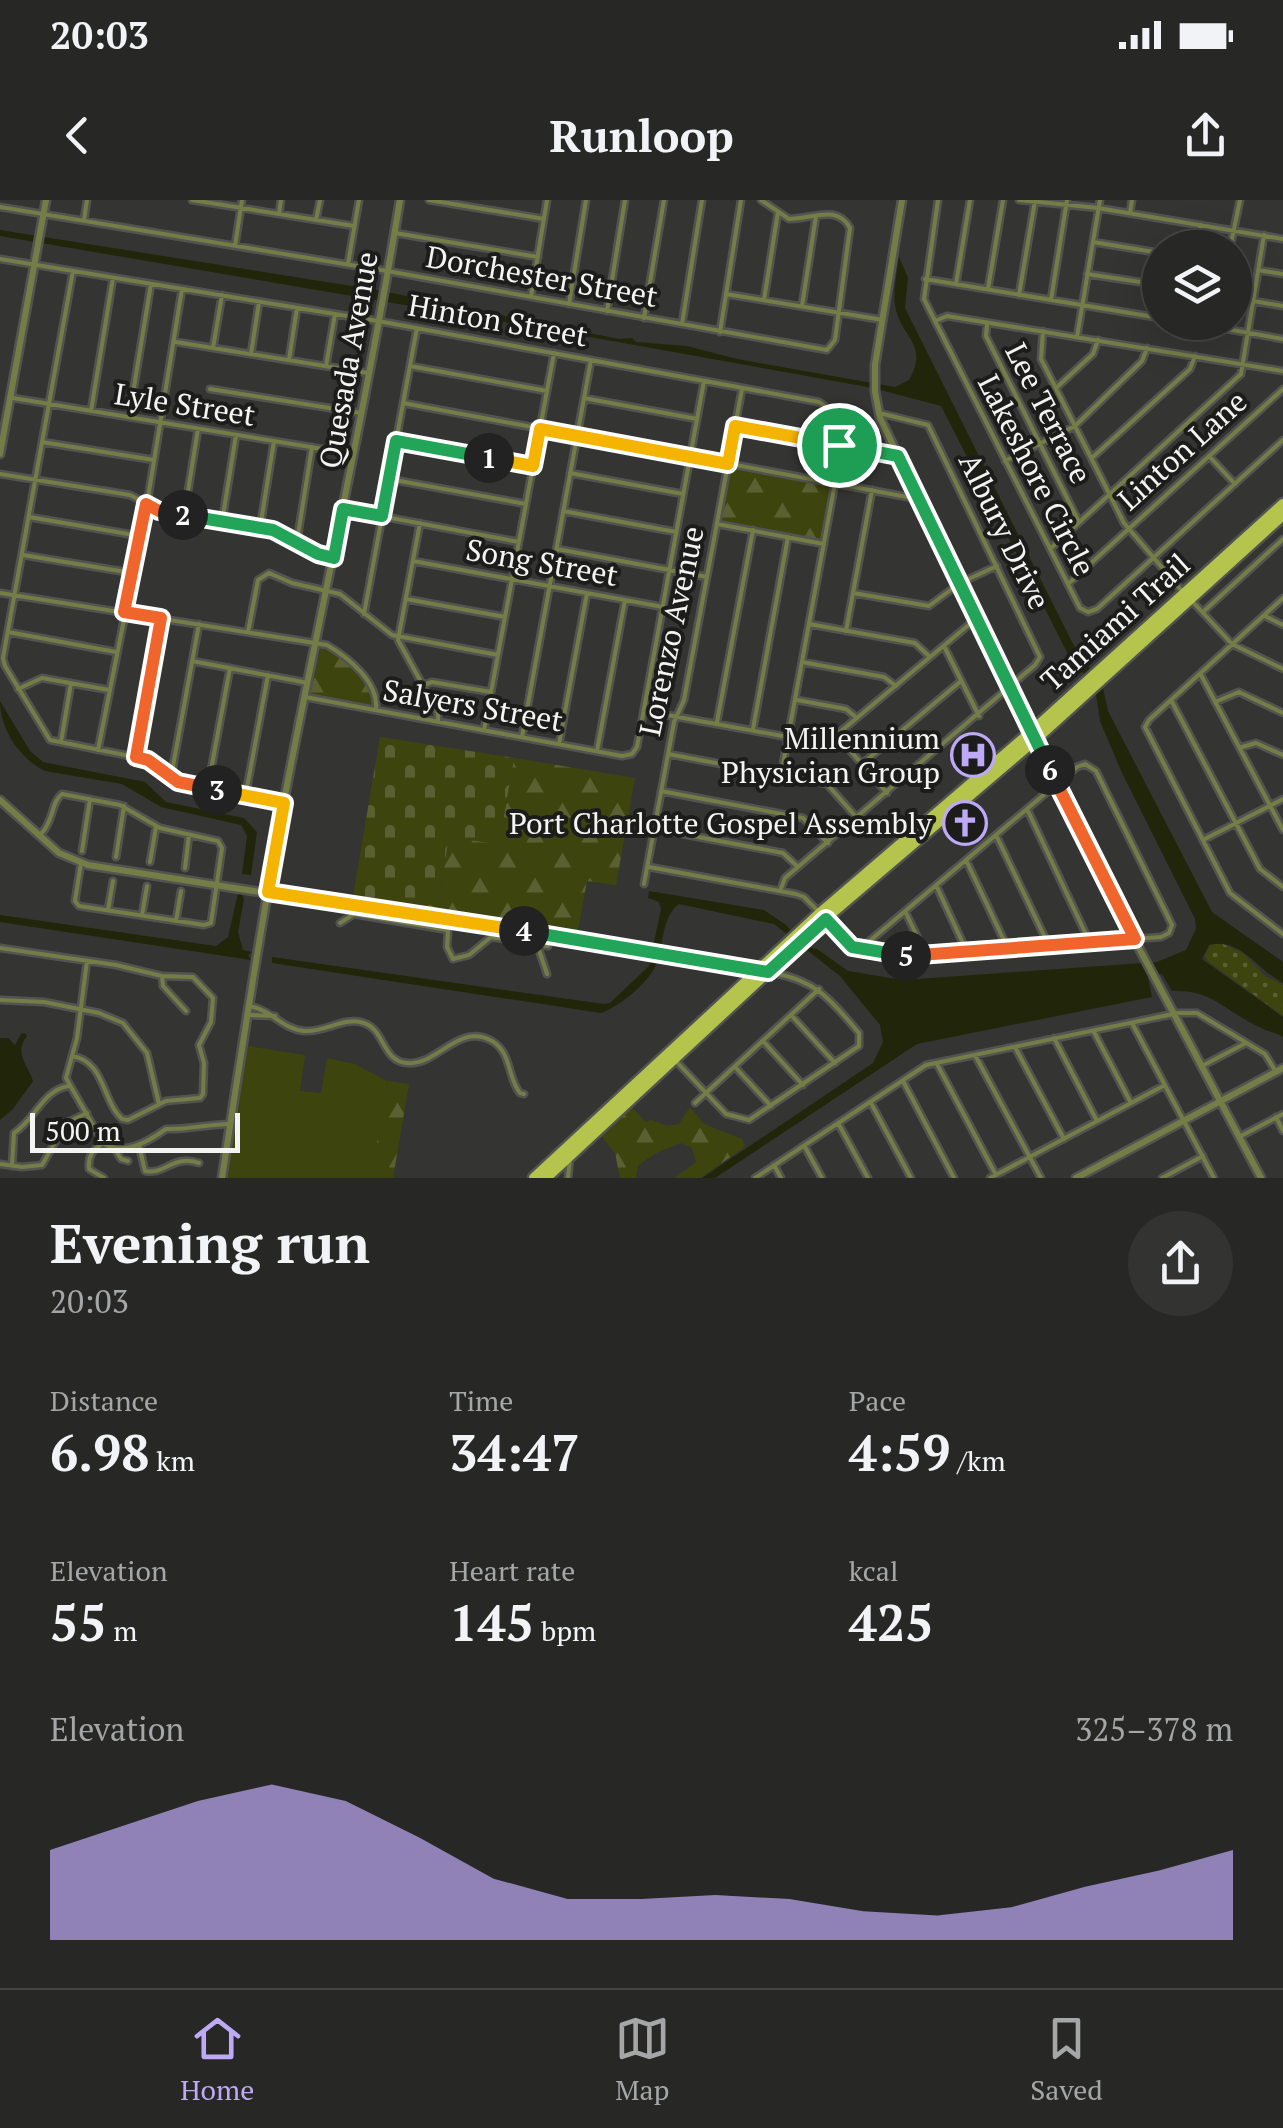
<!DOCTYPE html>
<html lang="en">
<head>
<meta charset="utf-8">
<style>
	body { margin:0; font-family:"PT Serif",serif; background:#333432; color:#f1f3f6; height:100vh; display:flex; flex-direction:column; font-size:38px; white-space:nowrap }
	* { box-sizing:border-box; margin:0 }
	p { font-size:32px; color:#a4a6a7 }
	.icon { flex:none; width:55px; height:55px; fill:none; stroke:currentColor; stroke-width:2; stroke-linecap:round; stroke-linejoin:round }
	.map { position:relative; height:978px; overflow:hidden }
	.drawer { display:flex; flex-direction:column; background:#272826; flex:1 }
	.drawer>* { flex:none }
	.controls { position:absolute; left:1142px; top:30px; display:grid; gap:20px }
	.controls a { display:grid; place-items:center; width:110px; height:110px; border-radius:50%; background:#272826; box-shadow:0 10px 40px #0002,0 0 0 2px #434443; font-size:50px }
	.scale { position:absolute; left:30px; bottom:25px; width:210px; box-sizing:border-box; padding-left:10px; border:5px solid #f4f4f2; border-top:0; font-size:28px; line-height:35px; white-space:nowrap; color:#f4f4f2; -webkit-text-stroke:8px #1c1d1b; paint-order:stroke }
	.pin { position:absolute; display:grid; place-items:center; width:85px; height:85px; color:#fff; margin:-42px; border:5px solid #fff; border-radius:50%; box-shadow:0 2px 10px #0007 }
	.km { position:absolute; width:50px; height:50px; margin:-25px; border-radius:50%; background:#222; color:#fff; font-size:28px; line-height:50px; text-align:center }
	.round { display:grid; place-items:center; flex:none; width:105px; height:105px; border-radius:52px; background:#333432 }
	.summary { display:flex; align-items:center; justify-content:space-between; height:170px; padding:0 50px }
	h1 { font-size:55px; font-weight:700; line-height:75px }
	.metrics { display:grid; grid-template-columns:repeat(3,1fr); gap:15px; height:170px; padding:10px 50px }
	.metrics div { display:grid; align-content:center }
	.metrics b { font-size:50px; font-weight:700 }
	.metrics small { font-size:28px; font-weight:400 }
	.metrics p { font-size:28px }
	.chart { height:280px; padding:20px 50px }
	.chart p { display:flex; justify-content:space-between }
	.chart svg { width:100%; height:180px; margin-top:10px; fill:#bda9f5; opacity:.7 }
	.status { display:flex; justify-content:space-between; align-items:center; height:70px; padding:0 50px; background:#272826; direction:ltr }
	.status svg { height:28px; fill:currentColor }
	header { display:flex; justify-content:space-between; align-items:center; height:130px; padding:0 50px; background:#272826; font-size:45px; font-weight:700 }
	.tabs { display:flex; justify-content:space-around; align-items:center; height:140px; border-top:2px solid #434443; background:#272826; font-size:28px; color:#a4a6a7 }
	.tabs a { display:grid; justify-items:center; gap:5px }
	.tabs .current { color:#bda9f5 }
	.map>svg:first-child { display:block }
</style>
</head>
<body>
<div class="status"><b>20:03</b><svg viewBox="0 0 49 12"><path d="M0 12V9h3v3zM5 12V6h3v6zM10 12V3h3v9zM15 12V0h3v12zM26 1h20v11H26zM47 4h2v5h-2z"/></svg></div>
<header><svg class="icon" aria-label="back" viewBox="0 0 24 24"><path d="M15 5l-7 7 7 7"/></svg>Runloop<svg class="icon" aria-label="share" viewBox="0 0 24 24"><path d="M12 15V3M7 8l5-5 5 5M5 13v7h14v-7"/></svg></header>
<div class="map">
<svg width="1283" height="978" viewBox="0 0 1283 978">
	<defs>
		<pattern id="grass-dots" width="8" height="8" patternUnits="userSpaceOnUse" patternTransform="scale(2.5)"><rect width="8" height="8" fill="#3e440e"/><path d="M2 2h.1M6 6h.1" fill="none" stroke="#5a6032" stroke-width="1.8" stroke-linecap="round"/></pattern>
		<pattern id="forest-firs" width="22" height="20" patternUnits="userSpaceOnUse" patternTransform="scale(2.5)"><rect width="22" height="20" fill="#3e440e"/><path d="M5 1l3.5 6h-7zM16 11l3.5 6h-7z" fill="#5a6032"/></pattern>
		<pattern id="cemetery-stones" width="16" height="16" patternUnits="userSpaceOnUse" patternTransform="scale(2.5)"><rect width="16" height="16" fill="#3e440e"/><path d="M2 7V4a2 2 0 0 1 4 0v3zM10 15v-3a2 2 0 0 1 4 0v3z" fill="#5a6032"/></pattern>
	</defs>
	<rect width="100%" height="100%" fill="#343532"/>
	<!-- grass -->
	<path fill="url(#grass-dots)" d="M 1221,743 L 1243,753 L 1265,776 L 1283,785 L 1283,816 L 1209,762 L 1205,756 L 1210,745 Z"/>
	<!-- forest -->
	<path fill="url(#forest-firs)" d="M 729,267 L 831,285 L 822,341 L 719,323 Z
		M 321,446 C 344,452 374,483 373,506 L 310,495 Z
		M 514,558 L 635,578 L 616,685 L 587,681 L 577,736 L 436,715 L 449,637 L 499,644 Z
		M 387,881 L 409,884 L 393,978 L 327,978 L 380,919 Z
		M 629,905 L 646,922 L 651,920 L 668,926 L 679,924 L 690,907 L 704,924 L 742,939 L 745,947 L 700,978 L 675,978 L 696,962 L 692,948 L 681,943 C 665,949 651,954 638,966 L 636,978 L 620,978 L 615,953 L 599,933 Z"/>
	<!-- cemetery -->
	<path fill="url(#cemetery-stones)" d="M 380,537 L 514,558 L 499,644 L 449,637 L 436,715 L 352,702 Z"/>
	<!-- park -->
	<path fill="#3e440e" d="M 248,846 L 305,855 L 300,891 L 321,893 L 327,858 L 355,864 L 387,881 L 371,978 L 223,978 L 244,850 L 247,851 Z"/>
	<!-- water -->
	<path fill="#212509" d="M 0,30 L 377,90 L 619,139 L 632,138 L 636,142 L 687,146 L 737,159 L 895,187 L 909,180 C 930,143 900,138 895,105 C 893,91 897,72 899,57 L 908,78 L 905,108 L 1072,442 L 1103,488 L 1108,511 L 1212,712 L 1283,762 L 1283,783 C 1257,770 1241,737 1209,745 L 1202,759 L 1283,817 L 1283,837 C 1275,832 1269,832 1261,828 C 1226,812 1213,789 1172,791 L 1162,774 L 1148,777 L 1152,797 L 917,844 L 715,978 L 702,978 L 873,863 L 883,842 L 880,825 L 840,776 L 774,724 L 679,704 C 661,717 664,745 656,765 C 649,782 619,807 601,813 L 272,763 L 272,757 L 604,804 L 610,803 L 649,766 L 661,709 L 659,702 L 648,698 L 649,691 L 764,710 L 786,725 L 803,746 L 817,749 L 848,771 L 903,780 L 1157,762 L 1186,750 L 1196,729 L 1195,719 L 1122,573 L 1100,521 L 1096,494 L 1075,460 L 1071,460 L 941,206 L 873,188 L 540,128 L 0,36 Z
		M 0,501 L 30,551 L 43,562 L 145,582 L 166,602 L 244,618 L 257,632 L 251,675 L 242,674 L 247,636 L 241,625 L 161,607 L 122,584 L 45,571 C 20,559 0,529 0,501 Z
		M 238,693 L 242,694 L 244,699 L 238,732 L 243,750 L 252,752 L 248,755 L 251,760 L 0,722 L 0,715 L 216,746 L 228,737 Z
		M 25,833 L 27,836 C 13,853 29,867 33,881 L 13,909 L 0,920 L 0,838 L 8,838 L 15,845 L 21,834 Z"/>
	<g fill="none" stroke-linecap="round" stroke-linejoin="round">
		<!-- minor casing -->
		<g stroke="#535451" stroke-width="9">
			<path id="minor" d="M 192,0 L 354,26
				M 429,0 L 544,19
				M 938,0 L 924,99 L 1080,408 L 1088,412 L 1097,409 L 1283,240
				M 1019,0 L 1098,8 L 1283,39
				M 0,7 L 387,71 L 827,150 L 835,140 L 850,28 C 837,4 813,19 789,19 L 761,0
				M 1130,13 L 1132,0
				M 279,14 L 281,0
				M 84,20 L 87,0
				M 316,20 L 320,0
				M 395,33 L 538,57
				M 1093,42 L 1160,53
				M 235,46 L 242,0
				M 1197,48 L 1201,25
				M 1230,48 L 1240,0
				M 0,59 L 378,121 L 819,202 C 833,209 841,231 839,245
				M 348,64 L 359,0
				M 1258,70 L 1283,74
				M 73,71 L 3,458 L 5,466 L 50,540 L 145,559 L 182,584 L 284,603
				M 1087,74 L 1160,85
				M 925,79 L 1160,118
				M 956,84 L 970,0
				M 988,89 L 1003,0
				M 726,94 L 883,120
				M 1019,95 L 1035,1
				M 531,97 L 547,0
				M 764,100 L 778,12
				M 1051,100 L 1067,0
				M 1253,101 L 1283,106
				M 569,104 L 586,0
				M 802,106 L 816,16
				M 607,111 L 625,0
				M 644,118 L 664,0
				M 935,121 L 947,116 L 1283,171
				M 1187,122 L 1283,139
				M 682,124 L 702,0
				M 987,124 L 986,136 L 1079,322
				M 1043,131 L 1041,159 L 1124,323 L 1182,391
				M 720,132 L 741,0
				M 1077,137 L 1100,0
				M 176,142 L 368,173
				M 213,148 L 222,95
				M 251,154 L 259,102
				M 289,160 L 297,108
				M 326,166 L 335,114
				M 410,166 L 547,191
				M 1056,188 L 1093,154 L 1098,140
				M 210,189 L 361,213
				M 13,198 L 353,254
				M 584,198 L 697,219
				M 403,203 L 918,299
				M 91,211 L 113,78
				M 129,217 L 151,84
				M 735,226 L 897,256
				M 396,241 L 533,266
				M 42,242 L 154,260
				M 1209,256 L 1235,284
				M 1093,257 L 1190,169 L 1195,156
				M 1005,261 L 1075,226 L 1142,161 L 1147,148
				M 570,273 L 683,294
				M 0,274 L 130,295 L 163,312 L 273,330 L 318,354 L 334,358
				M 389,279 L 526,304
				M 343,309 L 519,342
				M 563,311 L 676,332
				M 184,316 L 198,229
				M 29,317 L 140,336
				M 222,322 L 236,235
				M 420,323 L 398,440 L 438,513 L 438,522
				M 717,324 L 824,344
				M 260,328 L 274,241
				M 297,341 L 312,247
				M 557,349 L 707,377
				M 1050,349 L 1241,174 L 1264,35
				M 23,355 L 132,373
				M 413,361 L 663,407
				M 1068,384 L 1283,189
				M 0,393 L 327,445 C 349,458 379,482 376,510
				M 853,393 L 929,406 L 960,383 L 997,366
				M 1283,398 L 1149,520 L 1145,527 L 1230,693 L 1283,734
				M 406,399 L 505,417
				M 1192,401 L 1232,444 L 1283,469
				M 1203,412 L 1283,339
				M 364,414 L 417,128
				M 1265,416 L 1283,425
				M 809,424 L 915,443 L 930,457
				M 846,431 L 872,290
				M 8,432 L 116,452
				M 248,432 L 258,380 L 269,373 L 292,383 L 340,394 L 392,435 L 498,455
				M 944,446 L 979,516
				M 192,461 L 308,483
				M 802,462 L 884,477 L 896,486
				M 1201,475 L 1283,630
				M 423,485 L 432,482 L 491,492
				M 18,489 L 42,478 L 109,490
				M 305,497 L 622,556 L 632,554 L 637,547 L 704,181
				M 797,500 L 846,509 L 857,518
				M 1171,500 L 1260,669 L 1283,687
				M 1215,502 L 1239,492 L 1283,513
				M 645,511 L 848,548 L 887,593
				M 717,522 L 753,330
				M 753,529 L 788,337
				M 484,530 L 554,153
				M 522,537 L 591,160
				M 61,542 L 71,483
				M 836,543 L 840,532 L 977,418
				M 559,544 L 587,393
				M 1242,547 L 1256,543 L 1283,555
				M 98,550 L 147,304 L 182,89
				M 597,551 L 625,400
				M 668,554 L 827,584 L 857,618
				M 136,556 L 161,418
				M 862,564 L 961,481
				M 781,575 L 835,283
				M 171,577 L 199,424
				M 208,586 L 230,468
				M 661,591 L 803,618 L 828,643
				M 246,593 L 268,475
				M 1028,611 L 1090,743
				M 656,629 L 783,653 L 798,667
				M 41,634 C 54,621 51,602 62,594 L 120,605 L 160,628 L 218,641 L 222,648 L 211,723 L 204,725 L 79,706 L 75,701 L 81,663
				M 996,635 L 1049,746
				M 1203,640 L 1283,599
				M 82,651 L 90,599
				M 116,657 L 124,606
				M 966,660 L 1008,749
				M 150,662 L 156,627
				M 649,667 L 796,694 L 804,697 L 820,713
				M 185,668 L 189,635
				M 644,684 L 674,522 L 684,500 L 742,189
				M 936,685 L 967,752
				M 780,691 L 785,678 L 1035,465 L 1040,457 L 928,225 L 879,213
				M 108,710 L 113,681
				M 905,711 L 926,755
				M 142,715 L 147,686
				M 825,719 C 857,752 857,749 901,756 L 1161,737 L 1169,733 L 1172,725 L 1096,571 L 1085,564 L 1077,567 L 860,749
				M 176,721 L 181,691
				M 340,723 L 354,714 L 448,730 L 447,747 L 453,759 L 469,755 L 491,737 L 548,746
				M 537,744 L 547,774
				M 0,748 L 116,765 L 162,776 L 193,777 L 213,798 L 211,822 L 199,845 L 204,863 L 203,894 L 200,898 L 166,901 L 128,920 L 122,919 C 102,901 105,861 72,856
				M 87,761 L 77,838 L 66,878 L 103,943 C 123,957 149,941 166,929 C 188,930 208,924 230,924
				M 162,776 L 163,786 L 186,811
				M 0,800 L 44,802 L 99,813 L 123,823 L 147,853 L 159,904
				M 249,806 C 272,810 282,829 304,831 C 324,833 345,816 364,823 C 385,830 382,861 407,863 C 438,866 458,822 492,841 C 512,853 507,877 520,893 L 524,894
				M 250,815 L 275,816
				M 791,815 L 835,863
				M 1132,823 L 1214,978
				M 1094,832 L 1131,903
				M 1054,838 L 1097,921
				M 763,841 L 803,885
				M 1015,847 L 1064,939
				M 975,855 L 1041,978
				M 674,859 L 726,914 L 749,920 L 859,846 L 859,833 C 832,801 816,780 773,773
				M 937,864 L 996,975
				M 1202,866 L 1246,843
				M 735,867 L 771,906
				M 903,881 L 954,978
				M 695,903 L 819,789
				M 871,903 L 911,978
				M 1276,917 L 1283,931
				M 838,923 L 868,978
				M 1239,937 L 1283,914
				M 103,943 C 92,950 88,956 89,969 L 104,978
				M 139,945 L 145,971 C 166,975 173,954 199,963
				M 805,947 L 822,978
				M 115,949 L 121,959 L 128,961
				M 0,964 L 22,967 L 42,965 L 66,923 L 87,913
				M 774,965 L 781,978
				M 12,966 L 14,933 C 35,920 42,891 68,886
				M 568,978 L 570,958
				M 755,978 L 926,865 L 1178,813 L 1197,813 L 1265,854 L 1276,872
				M 990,978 L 1165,885
				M 1162,978 L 1203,956"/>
		</g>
		<!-- tertiary casing -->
		<g stroke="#535451" stroke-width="11">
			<path id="tertiary" d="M 902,0 L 875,165 L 875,192 L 880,218 L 1088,652 L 1261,978
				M 0,254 L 46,0
				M 0,600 L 59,653 L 88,665 L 757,770
				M 222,978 C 245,828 268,678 298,529 C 333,353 371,177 400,0
				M 1076,978 L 1283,868"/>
		</g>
		<!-- primary casing -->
		<g stroke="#535451" stroke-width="15">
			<path id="primary" d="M 534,978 L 820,713 L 1031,532 L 1283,304
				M 546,978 L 825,719 L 1035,540 L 1283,315"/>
		</g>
		<!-- minor -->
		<use href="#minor" stroke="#757d47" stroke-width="4"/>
		<!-- tertiary -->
		<use href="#tertiary" stroke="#757d47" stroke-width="6"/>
		<!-- primary -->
		<use href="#primary" stroke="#b5c44c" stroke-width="10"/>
	</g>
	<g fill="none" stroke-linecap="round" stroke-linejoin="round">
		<!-- split-1 casing -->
		<g stroke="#fff" stroke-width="20">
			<path id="split-1" d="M 489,258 L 533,266 L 540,229 L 728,264 L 735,226 L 839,245"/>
		</g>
		<!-- split-2 casing -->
		<g stroke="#fff" stroke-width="20">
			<path id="split-2" d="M 183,315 L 273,330 L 318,354 L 334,358 L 343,309 L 382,316 L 396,241 L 489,258"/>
		</g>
		<!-- split-3 casing -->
		<g stroke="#fff" stroke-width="20">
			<path id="split-3" d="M 183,315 L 159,311 L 146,304 L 124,412 L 161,418 L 136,557 L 148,560 L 178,582 L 217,590"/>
		</g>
		<!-- split-4 casing -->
		<g stroke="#fff" stroke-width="20">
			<path id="split-4" d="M 217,590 L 284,603 L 268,692 L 524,731"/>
		</g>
		<!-- split-5 casing -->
		<g stroke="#fff" stroke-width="20">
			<path id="split-5" d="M 524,731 L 768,772 L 826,719 L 852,747 L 906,756"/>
		</g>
		<!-- split-6 casing -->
		<g stroke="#fff" stroke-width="20">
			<path id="split-6" d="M 906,756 L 1135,739 L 1050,570"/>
		</g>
		<!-- split-7 casing -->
		<g stroke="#fff" stroke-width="20">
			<path id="split-7" d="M 839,245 L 898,256 L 1050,570"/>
		</g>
		<!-- split-1 -->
		<use href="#split-1" stroke="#f5b400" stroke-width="12"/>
		<!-- split-2 -->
		<use href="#split-2" stroke="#22a559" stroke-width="12"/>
		<!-- split-3 -->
		<use href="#split-3" stroke="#f0652b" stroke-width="12"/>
		<!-- split-4 -->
		<use href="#split-4" stroke="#f5b400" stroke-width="12"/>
		<!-- split-5 -->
		<use href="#split-5" stroke="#22a559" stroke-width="12"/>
		<!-- split-6 -->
		<use href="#split-6" stroke="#f0652b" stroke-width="12"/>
		<!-- split-7 -->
		<use href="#split-7" stroke="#22a559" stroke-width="12"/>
	</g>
	<!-- icons -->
	<defs>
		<g id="hospital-ring" transform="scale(2.25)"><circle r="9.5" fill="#1c1d1b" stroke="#bda9f5" stroke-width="1.5"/><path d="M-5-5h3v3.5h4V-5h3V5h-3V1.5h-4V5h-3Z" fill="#bda9f5"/></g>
		<g id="church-ring" transform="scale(2.25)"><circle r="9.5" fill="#1c1d1b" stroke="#bda9f5" stroke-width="1.5"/><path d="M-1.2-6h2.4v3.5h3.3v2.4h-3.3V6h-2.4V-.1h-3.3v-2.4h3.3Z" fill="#bda9f5"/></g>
	</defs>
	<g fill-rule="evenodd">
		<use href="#hospital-ring" x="973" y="555"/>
		<use href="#church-ring" x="965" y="623"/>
	</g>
	<g text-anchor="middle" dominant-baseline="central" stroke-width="8" stroke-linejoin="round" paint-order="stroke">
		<!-- street labels -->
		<g font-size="30" fill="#f4f4f2" stroke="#1c1d1b">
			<text transform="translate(542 76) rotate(10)">Dorchester Street</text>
			<text transform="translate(498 120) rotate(10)">Hinton Street</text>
			<text transform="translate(348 160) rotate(-80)">Quesada Avenue</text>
			<text transform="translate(185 204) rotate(9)">Lyle Street</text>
			<text transform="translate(1049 213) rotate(63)">Lee Terrace</text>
			<text transform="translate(1182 250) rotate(-42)">Linton Lane</text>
			<text transform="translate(1037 275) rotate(63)">Lakeshore Circle</text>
			<text transform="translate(1005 331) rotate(64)">Albury Drive</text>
			<text transform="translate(542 362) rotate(10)">Song Street</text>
			<text transform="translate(1115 422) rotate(-42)">Tamiami Trail</text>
			<text transform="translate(671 431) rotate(-78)">Lorenzo Avenue</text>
			<text transform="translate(473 505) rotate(10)">Salyers Street</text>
		</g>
		<!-- poi labels -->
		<g font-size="30" fill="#f4f4f2" stroke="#1c1d1b" text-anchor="end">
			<text x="940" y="538">Millennium<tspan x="940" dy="34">Physician Group</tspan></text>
			<text x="932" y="623">Port Charlotte Gospel Assembly</text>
		</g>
	</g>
</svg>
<div class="controls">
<a><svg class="icon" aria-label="layers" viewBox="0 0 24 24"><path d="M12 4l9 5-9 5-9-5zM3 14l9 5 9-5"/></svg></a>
</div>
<div class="scale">500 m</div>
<div class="pin" style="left:839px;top:245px;background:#1e9e55"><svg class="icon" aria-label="arrive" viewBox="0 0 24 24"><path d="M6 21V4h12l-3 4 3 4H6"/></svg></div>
<b class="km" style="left:489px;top:258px">1</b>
<b class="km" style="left:183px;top:315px">2</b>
<b class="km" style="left:217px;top:590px">3</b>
<b class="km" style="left:524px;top:731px">4</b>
<b class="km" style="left:906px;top:756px">5</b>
<b class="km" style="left:1050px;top:570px">6</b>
</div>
<section class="drawer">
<div class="summary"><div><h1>Evening run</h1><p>20:03</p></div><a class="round"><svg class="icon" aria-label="share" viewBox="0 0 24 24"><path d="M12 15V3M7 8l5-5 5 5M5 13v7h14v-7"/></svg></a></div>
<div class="metrics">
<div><p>Distance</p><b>6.98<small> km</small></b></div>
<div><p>Time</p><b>34:47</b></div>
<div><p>Pace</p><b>4:59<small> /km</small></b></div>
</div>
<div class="metrics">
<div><p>Elevation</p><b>55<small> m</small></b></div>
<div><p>Heart rate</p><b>145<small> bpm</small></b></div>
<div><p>kcal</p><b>425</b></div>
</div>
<div class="chart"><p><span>Elevation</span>325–378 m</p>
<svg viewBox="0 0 160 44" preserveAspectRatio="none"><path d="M0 44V22L10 16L20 10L30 6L40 10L50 19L60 29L70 34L80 34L90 33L100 34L110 37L120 38L130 36L140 31L150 27L160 22V44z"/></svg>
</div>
</section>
<nav class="tabs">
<a class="current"><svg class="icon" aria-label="home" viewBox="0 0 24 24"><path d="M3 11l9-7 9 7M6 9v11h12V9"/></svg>Home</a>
<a><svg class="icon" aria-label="map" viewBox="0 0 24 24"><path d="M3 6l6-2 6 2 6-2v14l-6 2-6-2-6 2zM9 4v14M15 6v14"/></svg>Map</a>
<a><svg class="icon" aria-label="saved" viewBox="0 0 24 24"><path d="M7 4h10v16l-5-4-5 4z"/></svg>Saved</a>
</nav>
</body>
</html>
